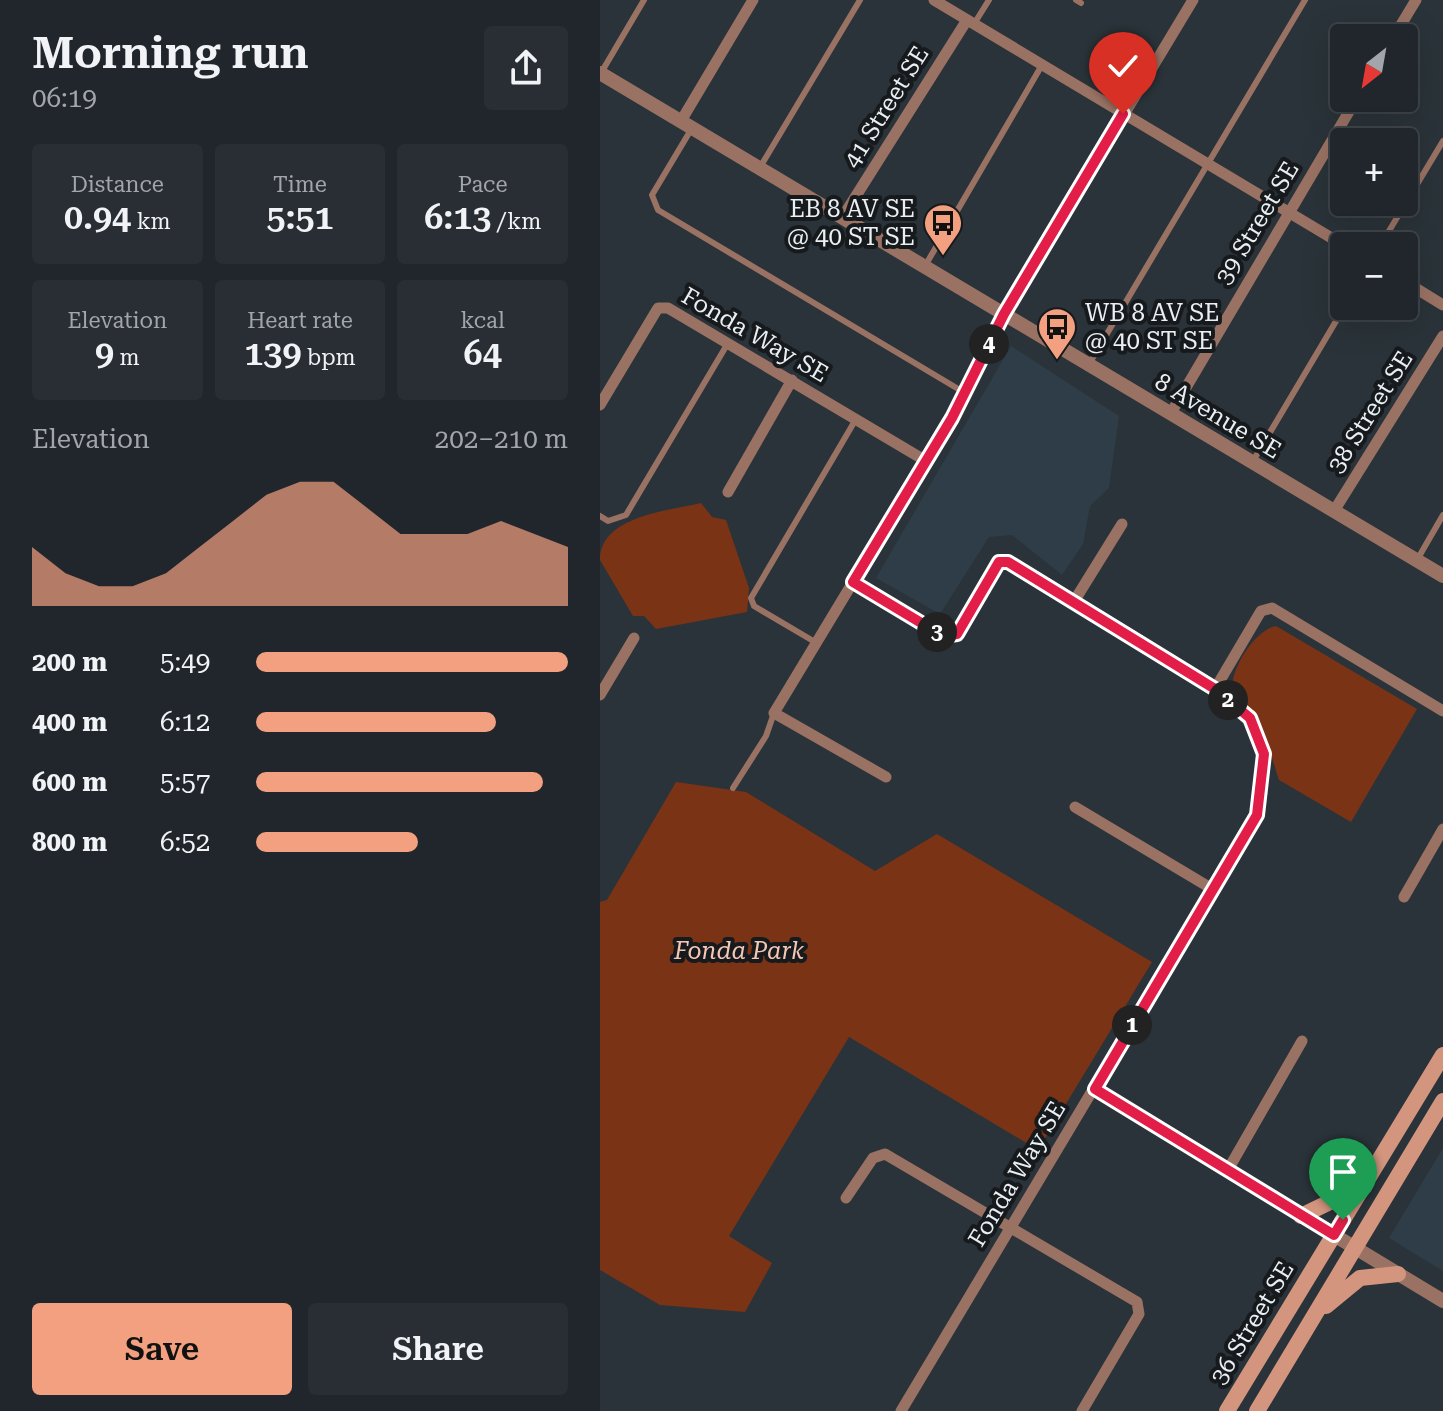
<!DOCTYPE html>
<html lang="en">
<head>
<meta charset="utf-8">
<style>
	body { margin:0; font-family:"Roboto Serif",serif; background:#282e33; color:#f1f3f6; height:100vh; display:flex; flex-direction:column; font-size:30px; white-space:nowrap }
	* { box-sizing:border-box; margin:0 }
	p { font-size:26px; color:#a2a5a9 }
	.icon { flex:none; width:44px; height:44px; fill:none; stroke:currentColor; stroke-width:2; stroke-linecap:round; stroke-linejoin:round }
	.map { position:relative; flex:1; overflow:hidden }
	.side { display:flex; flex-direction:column; background:#20262b; width:600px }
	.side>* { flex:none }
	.needle { width:52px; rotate:211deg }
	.tools { position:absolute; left:730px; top:24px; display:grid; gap:16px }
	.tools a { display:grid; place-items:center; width:88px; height:88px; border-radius:8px; background:#20262b; box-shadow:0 8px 32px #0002,0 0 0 2px #3d4347; font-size:40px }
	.pin { position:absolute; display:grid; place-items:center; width:68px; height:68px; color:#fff; margin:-82px -34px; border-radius:50% 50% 50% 0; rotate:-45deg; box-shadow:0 0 8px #0007 }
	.pin .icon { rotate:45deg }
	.km { position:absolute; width:40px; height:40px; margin:-20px; border-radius:50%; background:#222; color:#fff; font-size:22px; line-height:40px; text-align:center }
	.round { display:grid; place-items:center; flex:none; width:84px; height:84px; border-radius:8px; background:#282e33 }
	.summary { display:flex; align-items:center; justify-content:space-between; height:136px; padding:0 32px }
	h1 { font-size:44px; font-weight:600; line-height:60px }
	.figures { display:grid; grid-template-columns:repeat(3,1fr); gap:12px; height:136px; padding:8px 32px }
	.figures div { display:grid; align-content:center; border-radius:8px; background:#282e33; text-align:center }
	.figures b { font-size:34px; font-weight:600 }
	.figures small { font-size:22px; font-weight:400 }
	.figures p { font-size:22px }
	.chart { height:224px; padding:16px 32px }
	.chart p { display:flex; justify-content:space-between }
	.chart svg { width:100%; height:144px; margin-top:8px; fill:#f3a081; opacity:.7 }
	.action { display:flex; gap:16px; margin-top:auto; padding:16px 32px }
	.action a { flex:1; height:92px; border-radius:8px; background:#f3a081; color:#111; font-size:32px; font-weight:600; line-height:92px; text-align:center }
	.action a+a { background:#282e33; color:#f1f3f6 }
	ul { padding:0 32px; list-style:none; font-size:26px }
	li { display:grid; grid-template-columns:128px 96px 1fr; align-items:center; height:60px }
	li i { height:20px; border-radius:10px; background:#f3a081 }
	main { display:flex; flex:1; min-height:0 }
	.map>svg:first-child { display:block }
</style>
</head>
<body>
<main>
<section class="side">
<div class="summary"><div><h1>Morning run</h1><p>06:19</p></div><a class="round"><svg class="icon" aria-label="share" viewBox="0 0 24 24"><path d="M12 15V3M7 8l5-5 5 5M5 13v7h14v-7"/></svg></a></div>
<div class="figures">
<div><p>Distance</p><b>0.94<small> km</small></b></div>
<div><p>Time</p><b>5:51</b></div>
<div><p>Pace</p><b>6:13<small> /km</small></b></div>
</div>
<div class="figures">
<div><p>Elevation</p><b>9<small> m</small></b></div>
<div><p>Heart rate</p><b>139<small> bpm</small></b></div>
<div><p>kcal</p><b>64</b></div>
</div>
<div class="chart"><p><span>Elevation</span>202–210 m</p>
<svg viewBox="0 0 160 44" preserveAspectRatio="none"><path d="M0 44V26L10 34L20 38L30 38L40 34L50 26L60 18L70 10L80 6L90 6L100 14L110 22L120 22L130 22L140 18L150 22L160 26V44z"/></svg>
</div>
<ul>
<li><b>200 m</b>5:49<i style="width:100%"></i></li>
<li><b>400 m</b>6:12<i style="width:77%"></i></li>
<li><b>600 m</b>5:57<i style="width:92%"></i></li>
<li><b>800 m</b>6:52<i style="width:52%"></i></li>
</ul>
<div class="action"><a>Save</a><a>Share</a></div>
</section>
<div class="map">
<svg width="843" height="1411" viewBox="0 0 843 1411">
	<rect width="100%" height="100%" fill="#2a3339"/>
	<!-- built -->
	<path fill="#2e3d47" d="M 411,346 L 519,416 L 509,488 L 490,506 L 483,544 L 462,575 L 412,535 L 389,537 L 340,614 L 276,578 Z
		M 843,1148 L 843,1271 L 789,1238 Z"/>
	<!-- green -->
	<path fill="#7b3316" d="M 101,503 L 112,517 L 126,520 L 149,588 L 147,612 L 56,629 L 44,616 L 33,616 L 0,560 C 0,516 68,511 101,503 Z
		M 676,626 L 817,709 L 751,822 L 679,780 C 663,732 669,730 633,690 C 629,670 656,629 676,626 Z
		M 76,782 L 146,792 L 275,871 L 337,834 L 552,962 L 438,1150 L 249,1037 L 129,1236 L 172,1263 L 145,1312 L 60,1305 L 0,1270 L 0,902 L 7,900 Z"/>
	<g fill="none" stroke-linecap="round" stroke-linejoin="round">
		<!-- service -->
		<path stroke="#997263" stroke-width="6" d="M 476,0 L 481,3
			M 374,24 L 389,0
			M 1,73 L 44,0
			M 92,128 L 52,195 L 58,210 L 365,393
			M 159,169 L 260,0
			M 780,246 L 843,141
			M 325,266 L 442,65
			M 489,364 L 705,0
			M 653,461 L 745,306
			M 0,516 L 8,521 L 26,515 L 128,343
			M 817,560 L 843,515
			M 215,642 L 154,606 L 151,598 L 256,419
			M 133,788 L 166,736 L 174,713"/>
		<!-- minor -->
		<path stroke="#997263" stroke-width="11" d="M 334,0 L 745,246
			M 793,38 L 816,0
			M 81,121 L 153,0
			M 242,218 L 367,20
			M 804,281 L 843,305
			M 0,405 L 58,308 L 68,308 L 326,461
			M 571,413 L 757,98
			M 128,492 L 192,380
			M 734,511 L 843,336
			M 253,582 L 343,636 L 357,634 L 399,562 L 408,562 C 459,594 640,690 659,736 C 669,760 660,789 657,815 L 301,1411
			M 473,603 L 522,524
			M 615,689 L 661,611 L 672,608 L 843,711
			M 0,695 L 34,638
			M 286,777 L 174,713 L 352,418 L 404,314 L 593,0
			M 475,807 L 614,890
			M 804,897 L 843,829
			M 495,1089 L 734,1235
			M 629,1168 L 702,1041
			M 246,1198 L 273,1158 L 285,1154 L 537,1302 L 539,1314 L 482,1411"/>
		<!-- tertiary -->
		<path stroke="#997263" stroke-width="14" d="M 0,73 L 843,576
			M 734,1235 L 843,1301"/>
		<!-- secondary -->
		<path stroke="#d3957e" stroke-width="16" d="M 701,1216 L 734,1200 L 766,1176
			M 726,1306 L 760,1278 L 798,1274
			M 627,1411 L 843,1055
			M 657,1411 L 843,1101"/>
	</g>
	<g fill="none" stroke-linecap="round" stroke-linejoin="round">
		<!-- route casing -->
		<g stroke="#fff" stroke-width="16">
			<path id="route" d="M 523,114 L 404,314 L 352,418 L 253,582 L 343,636 L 357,634 L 399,562 L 408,562 L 615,689 L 650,718 L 664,754 L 657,815 L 495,1089 L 734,1235 L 743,1220"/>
		</g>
		<!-- route -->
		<use href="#route" stroke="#e11d48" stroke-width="10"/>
	</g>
	<!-- icons -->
	<defs>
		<g id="bus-pin" transform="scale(2)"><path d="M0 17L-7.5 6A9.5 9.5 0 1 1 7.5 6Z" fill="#f3a081" stroke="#161a1d"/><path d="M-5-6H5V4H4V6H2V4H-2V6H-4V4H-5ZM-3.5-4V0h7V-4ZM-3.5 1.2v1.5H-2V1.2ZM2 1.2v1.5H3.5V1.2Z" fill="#111"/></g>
	</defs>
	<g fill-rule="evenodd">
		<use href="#bus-pin" x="343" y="223"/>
		<use href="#bus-pin" x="457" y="327"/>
	</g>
	<g text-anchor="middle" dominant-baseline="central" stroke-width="8" stroke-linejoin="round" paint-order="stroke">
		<!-- street labels -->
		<g font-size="24" fill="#e9eff3" stroke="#161a1d">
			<text transform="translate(286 107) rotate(-58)">41 Street SE</text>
			<text transform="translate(657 223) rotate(-59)">39 Street SE</text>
			<text transform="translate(155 335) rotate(30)">Fonda Way SE</text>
			<text transform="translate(770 412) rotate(-58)">38 Street SE</text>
			<text transform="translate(618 416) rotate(31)">8 Avenue SE</text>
			<text transform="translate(417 1174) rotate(-59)">Fonda Way SE</text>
			<text transform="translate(652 1323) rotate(-59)">36 Street SE</text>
		</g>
		<!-- poi labels -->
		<g font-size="24" fill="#e9eff3" stroke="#161a1d" text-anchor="end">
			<text x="315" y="209">EB 8 AV SE<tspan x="315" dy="28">@ 40 ST SE</tspan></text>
			<text x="485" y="313" text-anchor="start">WB 8 AV SE<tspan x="485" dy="28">@ 40 ST SE</tspan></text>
		</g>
		<!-- park labels -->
		<g font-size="24" font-style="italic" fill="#f6c6b5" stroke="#161a1d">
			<text x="139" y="951">Fonda Park</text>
		</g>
	</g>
</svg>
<div class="tools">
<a><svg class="needle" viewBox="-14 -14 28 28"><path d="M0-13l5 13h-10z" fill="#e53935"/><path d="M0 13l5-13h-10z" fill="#a2a5a9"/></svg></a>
<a>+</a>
<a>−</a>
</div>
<div class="pin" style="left:743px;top:1220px;background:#1e9e55"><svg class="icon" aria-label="arrive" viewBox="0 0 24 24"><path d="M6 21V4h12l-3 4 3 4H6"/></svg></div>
<div class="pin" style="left:523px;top:114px;background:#d93025"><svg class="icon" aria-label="check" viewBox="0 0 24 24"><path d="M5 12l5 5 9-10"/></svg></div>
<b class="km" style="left:532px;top:1025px">1</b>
<b class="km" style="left:628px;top:700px">2</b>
<b class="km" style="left:337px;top:632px">3</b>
<b class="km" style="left:389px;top:344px">4</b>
</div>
</main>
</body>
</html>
